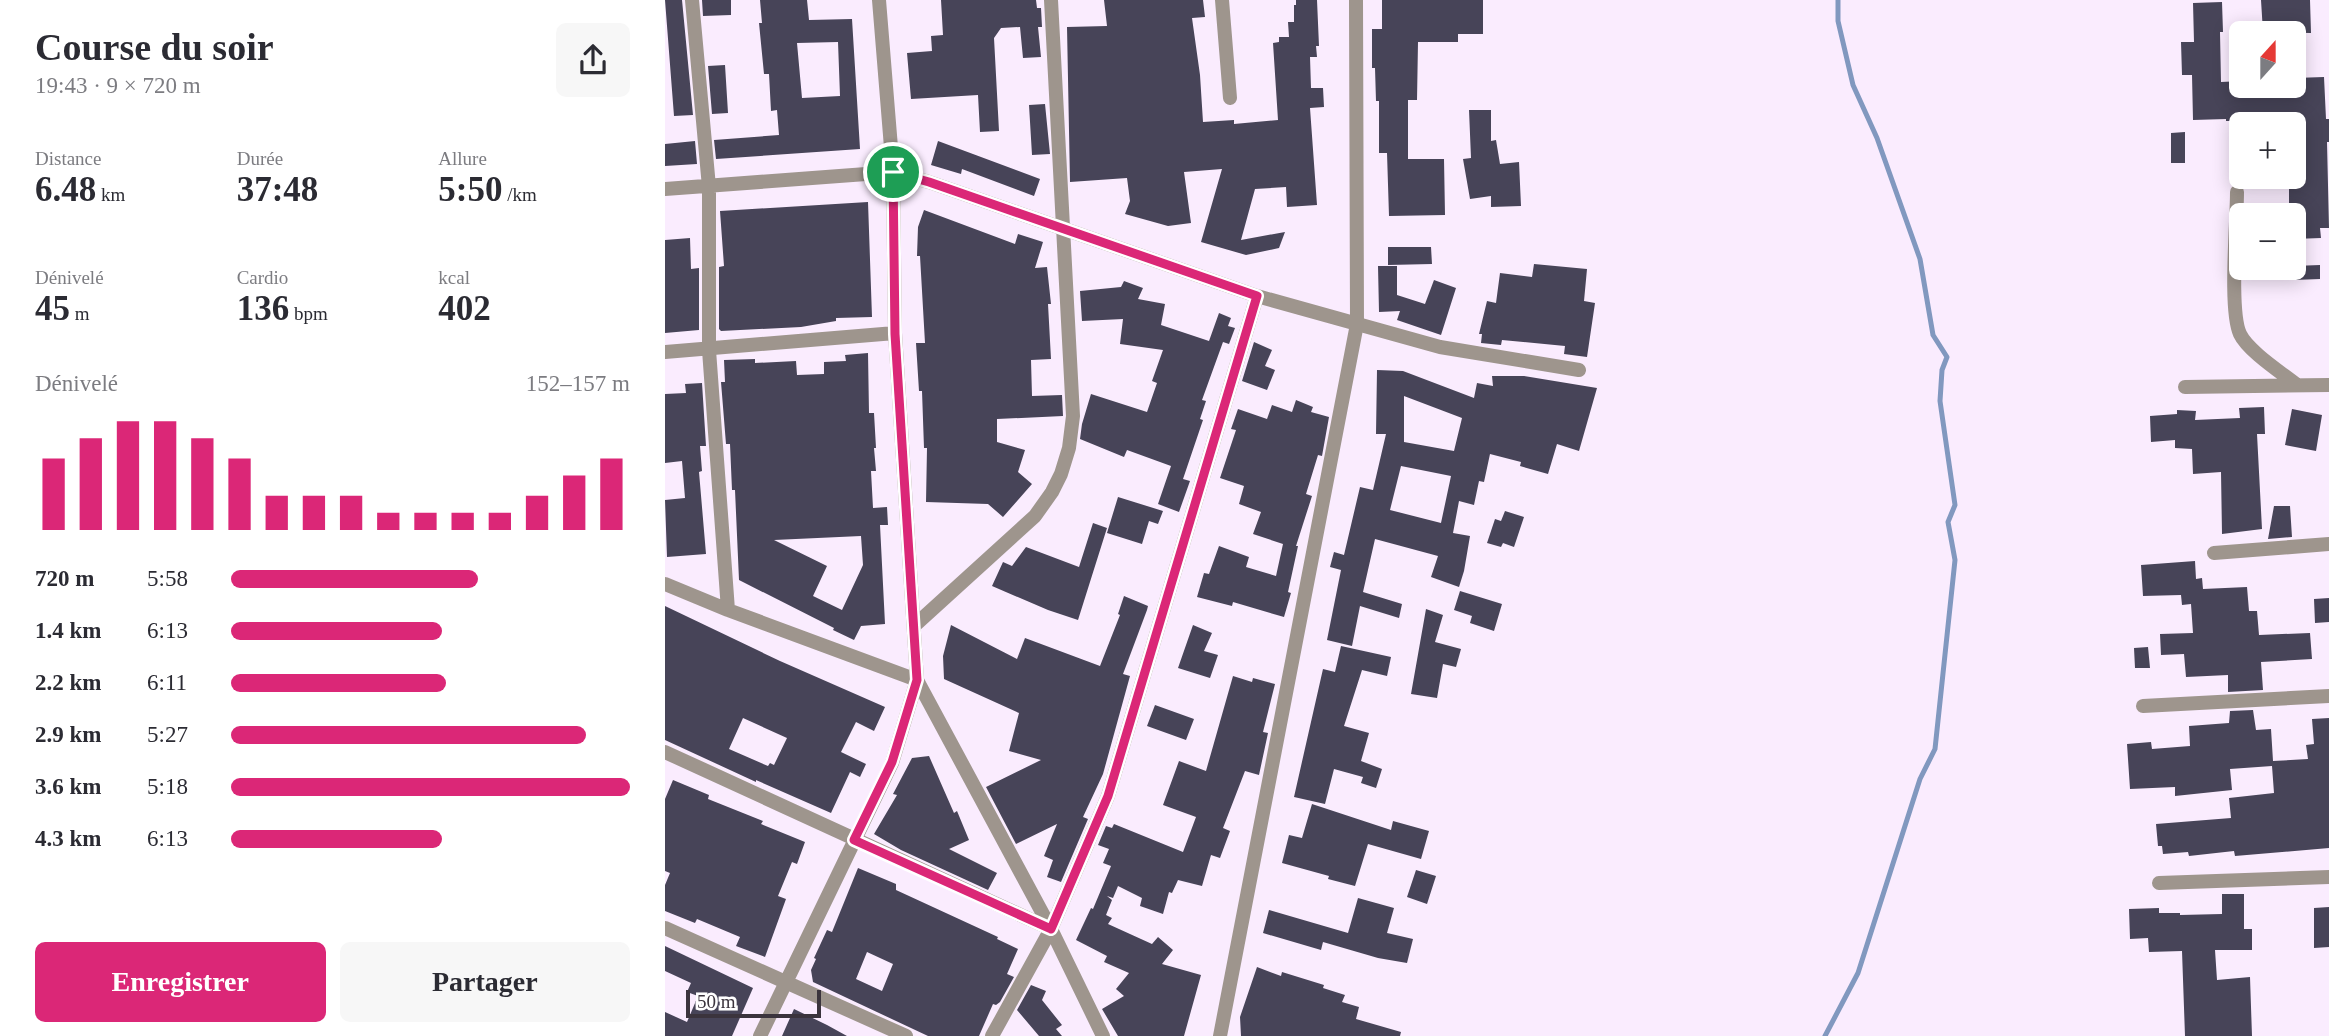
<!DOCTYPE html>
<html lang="fr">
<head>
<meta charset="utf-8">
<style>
	body { margin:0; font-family:"Times New Roman",serif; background:#f7f7f7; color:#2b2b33; height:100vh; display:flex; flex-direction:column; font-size:26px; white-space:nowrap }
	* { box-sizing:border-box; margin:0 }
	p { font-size:23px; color:#7c7c81 }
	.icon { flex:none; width:38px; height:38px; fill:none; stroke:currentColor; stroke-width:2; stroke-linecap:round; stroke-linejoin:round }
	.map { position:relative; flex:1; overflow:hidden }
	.details { display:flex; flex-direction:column; background:#fff; width:665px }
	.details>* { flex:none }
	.needle { width:46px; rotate:21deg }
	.buttons { position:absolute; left:1564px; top:21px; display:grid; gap:14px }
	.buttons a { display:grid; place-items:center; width:77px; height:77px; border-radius:10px; background:#fff; box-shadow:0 4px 18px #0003; font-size:35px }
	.scale { position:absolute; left:21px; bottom:18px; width:135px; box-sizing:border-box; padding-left:7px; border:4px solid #3b343d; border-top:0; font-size:19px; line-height:24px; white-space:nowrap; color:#3b343d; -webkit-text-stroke:5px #fff; paint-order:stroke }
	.pin { position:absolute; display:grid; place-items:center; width:60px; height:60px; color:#fff; margin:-30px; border:4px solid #fff; border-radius:50%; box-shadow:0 2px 7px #0007 }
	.round { display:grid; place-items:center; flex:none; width:74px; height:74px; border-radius:10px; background:#f7f7f7 }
	.headline { display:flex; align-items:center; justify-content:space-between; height:119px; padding:0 35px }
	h1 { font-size:38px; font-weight:700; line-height:52px }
	.figures { display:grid; grid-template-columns:repeat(3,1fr); gap:10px; height:119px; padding:7px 35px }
	.figures div { display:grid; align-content:center }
	.figures b { font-size:35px; font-weight:700 }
	.figures small { font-size:19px; font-weight:400 }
	.figures p { font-size:19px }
	.chart { height:196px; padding:14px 35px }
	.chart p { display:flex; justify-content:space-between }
	.chart svg { width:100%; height:126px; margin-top:7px; stroke:#db2777; stroke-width:6 }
	.action { display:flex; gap:14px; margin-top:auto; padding:14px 35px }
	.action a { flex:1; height:80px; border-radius:10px; background:#db2777; color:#fff; font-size:28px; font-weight:700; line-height:80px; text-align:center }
	.action a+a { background:#f7f7f7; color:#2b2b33 }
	ul { padding:0 35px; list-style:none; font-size:23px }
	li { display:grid; grid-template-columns:112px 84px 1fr; align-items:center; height:52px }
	li i { height:18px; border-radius:9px; background:#db2777 }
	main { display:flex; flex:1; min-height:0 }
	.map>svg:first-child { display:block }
</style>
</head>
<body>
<main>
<section class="details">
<div class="headline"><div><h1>Course du soir</h1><p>19:43 · 9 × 720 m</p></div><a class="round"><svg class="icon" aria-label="share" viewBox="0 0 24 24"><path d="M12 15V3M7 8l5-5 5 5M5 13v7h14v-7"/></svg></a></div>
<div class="figures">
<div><p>Distance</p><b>6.48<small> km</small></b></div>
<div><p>Durée</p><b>37:48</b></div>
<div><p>Allure</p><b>5:50<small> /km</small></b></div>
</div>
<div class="figures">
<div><p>Dénivelé</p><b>45<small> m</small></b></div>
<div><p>Cardio</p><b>136<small> bpm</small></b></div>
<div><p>kcal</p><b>402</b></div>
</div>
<div class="chart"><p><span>Dénivelé</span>152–157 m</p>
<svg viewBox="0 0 160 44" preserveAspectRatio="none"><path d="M5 44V19M15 44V12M25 44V6M35 44V6M45 44V12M55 44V19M65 44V32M75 44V32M85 44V32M95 44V38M105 44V38M115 44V38M125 44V38M135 44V32M145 44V25M155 44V19"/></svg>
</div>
<ul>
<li><b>720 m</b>5:58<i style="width:62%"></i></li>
<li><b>1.4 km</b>6:13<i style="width:53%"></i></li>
<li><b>2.2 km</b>6:11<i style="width:54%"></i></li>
<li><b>2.9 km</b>5:27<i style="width:89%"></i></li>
<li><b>3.6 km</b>5:18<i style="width:100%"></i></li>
<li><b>4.3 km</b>6:13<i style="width:53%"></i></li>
</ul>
<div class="action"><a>Enregistrer</a><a>Partager</a></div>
</section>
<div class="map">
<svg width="1664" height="1036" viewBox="0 0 1664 1036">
	<rect width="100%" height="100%" fill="#faecfe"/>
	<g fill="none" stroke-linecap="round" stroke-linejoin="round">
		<!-- stream -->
		<path stroke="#8198bf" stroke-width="5" d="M 1160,1036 L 1193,973 L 1255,779 L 1270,749 L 1290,560 L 1283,522 L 1290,505 L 1275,401 L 1277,370 L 1282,357 L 1268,335 L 1255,259 L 1212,138 L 1188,85 L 1173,21 L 1173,0"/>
	</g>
	<!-- building -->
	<path fill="#474458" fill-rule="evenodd" d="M 0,0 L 17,0 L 28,115 L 9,116 Z
		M 37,0 L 66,0 L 66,15 L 38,16 Z
		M 95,0 L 142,0 L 144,20 L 187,19 L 195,149 L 51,159 L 49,140 L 114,135 L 112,110 L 106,111 L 104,74 L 99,74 L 94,23 L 97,23 ZM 173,42 L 175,96 L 137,98 L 132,43 Z
		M 276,0 L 371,0 L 372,8 L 376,8 L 377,27 L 373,27 L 376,57 L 358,58 L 355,27 L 336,28 L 329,38 L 334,131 L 315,132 L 313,95 L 246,99 L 242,53 L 267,51 L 266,36 L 278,35 Z
		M 439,0 L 538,0 L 540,17 L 527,18 L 535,75 L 538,122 L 569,120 L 569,124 L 613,120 L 608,43 L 614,42 L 614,37 L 624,37 L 623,22 L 629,22 L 629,5 L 631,5 L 631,0 L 652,0 L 654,46 L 651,46 L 652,57 L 645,57 L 646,88 L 658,88 L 659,107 L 645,108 L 652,205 L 622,207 L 621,187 L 590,189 L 576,240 L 620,232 L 614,248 L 581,255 L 536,242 L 557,169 L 519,172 L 526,223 L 503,226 L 460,214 L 465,201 L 462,178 L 405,182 L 402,27 L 442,26 Z
		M 717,0 L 818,0 L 818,34 L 793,34 L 793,42 L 753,42 L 752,100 L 743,100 L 743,159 L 779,159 L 780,215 L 724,216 L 722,153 L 714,153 L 714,101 L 711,101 L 710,68 L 707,68 L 707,29 L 717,29 Z
		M 1596,0 L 1645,0 L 1646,33 L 1598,32 Z
		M 1557,2 L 1558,32 L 1555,32 L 1556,82 L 1577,81 L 1577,86 L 1631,86 L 1630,78 L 1659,77 L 1661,119 L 1664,119 L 1664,142 L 1662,142 L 1664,228 L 1655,228 L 1656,238 L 1629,239 L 1629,215 L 1624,215 L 1624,185 L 1628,185 L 1627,177 L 1629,177 L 1629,124 L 1587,124 L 1587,121 L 1561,121 L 1561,119 L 1528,120 L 1527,75 L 1517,75 L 1516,42 L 1529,42 L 1528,3 Z
		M 60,65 L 63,113 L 47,114 L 43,66 Z
		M 380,104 L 385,154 L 367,155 L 364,105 Z
		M 804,110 L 826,110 L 826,141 L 831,140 L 835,164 L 854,162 L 856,206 L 826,207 L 826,196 L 805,199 L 798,159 L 806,158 Z
		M 1520,132 L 1520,163 L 1506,163 L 1506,133 Z
		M 30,141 L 32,164 L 0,166 L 0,144 Z
		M 273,141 L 375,179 L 369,196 L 297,169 L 296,174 L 266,165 Z
		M 203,202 L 207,317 L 171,318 L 171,321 L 136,327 L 56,331 L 54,329 L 54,267 L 59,266 L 55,211 Z
		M 259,210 L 350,244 L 353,234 L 378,242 L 370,268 L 382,267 L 386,304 L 383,304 L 386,359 L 366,360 L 367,396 L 397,395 L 398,416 L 332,419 L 332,442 L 360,450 L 353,472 L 367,484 L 338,517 L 323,504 L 261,502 L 262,448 L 259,448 L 257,391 L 254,391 L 251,343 L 260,343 L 255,256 L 252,256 L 253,227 Z
		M 25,238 L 26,269 L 34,268 L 34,330 L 0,333 L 0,240 Z
		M 723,247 L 766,247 L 767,264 L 723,265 Z
		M 869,264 L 922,269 L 919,301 L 930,303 L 922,357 L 899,354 L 900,346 L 837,340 L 836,345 L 816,343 L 817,334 L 814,334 L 822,301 L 831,303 L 835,273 L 867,277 Z
		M 1655,265 L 1655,279 L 1629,280 L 1629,266 Z
		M 713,266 L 732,266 L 732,295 L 760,304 L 769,280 L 791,288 L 776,335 L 732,320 L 735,311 L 714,312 Z
		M 459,281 L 478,288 L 473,299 L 500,304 L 496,325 L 544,341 L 554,313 L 566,318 L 563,326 L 570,328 L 564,344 L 558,342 L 537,400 L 541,401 L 535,419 L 538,420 L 518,479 L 525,481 L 514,512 L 493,504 L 506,466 L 462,450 L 459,457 L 415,439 L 417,424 L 426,394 L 482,412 L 492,383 L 487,381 L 498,350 L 455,344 L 458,319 L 417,321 L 415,291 L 456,287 Z
		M 589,342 L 607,350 L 600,366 L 610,370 L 602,390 L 577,381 Z
		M 203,353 L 204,413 L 209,413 L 211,448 L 209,448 L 211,471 L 206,471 L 208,508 L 222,507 L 223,525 L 215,525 L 220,624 L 196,626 L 189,640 L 168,630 L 169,628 L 74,580 L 70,490 L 67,490 L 65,444 L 61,444 L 56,382 L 60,382 L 59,360 L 90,359 L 90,363 L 131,361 L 132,375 L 159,374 L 159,362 L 181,361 L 180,355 ZM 196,536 L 198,565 L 177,610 L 148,596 L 162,566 L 109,540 Z
		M 712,370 L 738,371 L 809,398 L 812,383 L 828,386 L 827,376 L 859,376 L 932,388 L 914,451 L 892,444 L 883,474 L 855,466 L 856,462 L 825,454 L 819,482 L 814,481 L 809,505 L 794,501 L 788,533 L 805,536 L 799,571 L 794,587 L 766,577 L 773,556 L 710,539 L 698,592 L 737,604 L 734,618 L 695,606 L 687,646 L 662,640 L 676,570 L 665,567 L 669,552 L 679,555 L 695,487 L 708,490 L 721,434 L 711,434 ZM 739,396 L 797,418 L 789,451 L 739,442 ZM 736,466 L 786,476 L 776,523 L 725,510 Z
		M 37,383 L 41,446 L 35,446 L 37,471 L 34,472 L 41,554 L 2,557 L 0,500 L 20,498 L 17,461 L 0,463 L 0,394 L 21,393 L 20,384 Z
		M 631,400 L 648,407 L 646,412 L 664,417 L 657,456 L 653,455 L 641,494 L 647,496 L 631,546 L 633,546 L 623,592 L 626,593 L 619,617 L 568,602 L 567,606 L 532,597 L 539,573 L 544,574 L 554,546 L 584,557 L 581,567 L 611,576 L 618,544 L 588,534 L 596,512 L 574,504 L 579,486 L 555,478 L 571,430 L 566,429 L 573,409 L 602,419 L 607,405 L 627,412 Z
		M 1599,407 L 1600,434 L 1592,434 L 1597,529 L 1557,534 L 1556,472 L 1528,474 L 1527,449 L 1510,448 L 1510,440 L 1486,442 L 1485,416 L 1512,414 L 1512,410 L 1531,411 L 1530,420 L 1575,418 L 1574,408 Z
		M 1627,409 L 1657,415 L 1651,451 L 1620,445 Z
		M 453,497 L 498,511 L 493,524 L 484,521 L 477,544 L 442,533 Z
		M 1609,506 L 1625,506 L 1627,537 L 1603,539 Z
		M 840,511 L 859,517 L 849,547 L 838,543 L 836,547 L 822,543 L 830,519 L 836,521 Z
		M 428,523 L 442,528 L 413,620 L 383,610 L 327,586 L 338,562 L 347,566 L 361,547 L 414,567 Z
		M 1530,561 L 1531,579 L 1537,578 L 1538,589 L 1582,587 L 1584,611 L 1592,611 L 1594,635 L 1645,633 L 1647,659 L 1596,662 L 1598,690 L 1563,692 L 1563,675 L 1521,677 L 1519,654 L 1496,655 L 1495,634 L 1528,633 L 1526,604 L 1517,605 L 1516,595 L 1478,596 L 1476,565 Z
		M 795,591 L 837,604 L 829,631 L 805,623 L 807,616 L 789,610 Z
		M 459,596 L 483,606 L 482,610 L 458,674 L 465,676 L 438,774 L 418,817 L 423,819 L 396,882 L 382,877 L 388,860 L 379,856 L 392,824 L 351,844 L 321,787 L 376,760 L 344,751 L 354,713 L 279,679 L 278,656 L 286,625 L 352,659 L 360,638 L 435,666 L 455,615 L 453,614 Z
		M 1664,598 L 1664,622 L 1650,623 L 1649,599 Z
		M 0,606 L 115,661 L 220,707 L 209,731 L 191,722 L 176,752 L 201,764 L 195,777 L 185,772 L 166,813 L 91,780 L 91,782 L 0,740 ZM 78,718 L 122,738 L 109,765 L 105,763 L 103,766 L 64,749 Z
		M 761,609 L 778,615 L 770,642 L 796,649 L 791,667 L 778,664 L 772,698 L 746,694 Z
		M 528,625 L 547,633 L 539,651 L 553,655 L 545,678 L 513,668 Z
		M 676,646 L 726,657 L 722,676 L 697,670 L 679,726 L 704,733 L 696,761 L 717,769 L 711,788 L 696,783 L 698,777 L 669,769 L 660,804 L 629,797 L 658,669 L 670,672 Z
		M 1483,647 L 1485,668 L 1470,668 L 1469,648 Z
		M 568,676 L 587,682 L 588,678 L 610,684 L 598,732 L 603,733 L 594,775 L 580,771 L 558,828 L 565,831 L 555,858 L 546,855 L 537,886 L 513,880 L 507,893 L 504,892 L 498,914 L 475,906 L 477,898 L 453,886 L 448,898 L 442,896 L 447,900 L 441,915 L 447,918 L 443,924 L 487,944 L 493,937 L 508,950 L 497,964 L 536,975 L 519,1036 L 453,1036 L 437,1009 L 459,996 L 451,989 L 464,973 L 439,962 L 442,956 L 411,940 L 426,908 L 428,909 L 446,866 L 438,863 L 444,849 L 433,845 L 441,826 L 447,828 L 449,824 L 518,852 L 531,817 L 498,805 L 514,761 L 541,771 Z
		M 490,705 L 529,719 L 521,740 L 482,726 Z
		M 1588,710 L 1591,730 L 1606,729 L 1608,761 L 1643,759 L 1641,745 L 1649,744 L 1647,719 L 1664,718 L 1664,848 L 1570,856 L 1569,851 L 1524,856 L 1523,852 L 1498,854 L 1497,846 L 1493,846 L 1491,824 L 1566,818 L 1564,798 L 1609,793 L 1607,766 L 1565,769 L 1567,790 L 1510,796 L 1510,787 L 1465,789 L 1462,744 L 1486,742 L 1487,749 L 1525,746 L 1524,726 L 1564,723 L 1565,711 Z
		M 264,756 L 289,813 L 292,811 L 304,840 L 284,849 L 332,873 L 323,890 L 236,850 L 209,834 L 232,795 L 228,794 L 247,758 Z
		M 8,780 L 44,795 L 43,799 L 98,821 L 96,824 L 140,842 L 132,864 L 127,862 L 113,896 L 121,899 L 100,957 L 71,946 L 75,937 L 32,919 L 30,923 L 0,911 L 0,885 L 5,873 L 0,871 L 0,799 Z
		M 647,804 L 726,830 L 728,821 L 764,831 L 756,859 L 703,844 L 690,886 L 663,879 L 664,876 L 617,863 L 624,835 L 637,838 Z
		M 193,868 L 231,884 L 231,890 L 333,937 L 332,939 L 353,949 L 342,974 L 349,977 L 335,1002 L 331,1005 L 328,1004 L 314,1036 L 263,1036 L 148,982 L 146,970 L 151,959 L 149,958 L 162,930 L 167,932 ZM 202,952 L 228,964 L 217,991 L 191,979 Z
		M 751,870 L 771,876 L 762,904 L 742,897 Z
		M 1557,894 L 1579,894 L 1579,929 L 1587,929 L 1587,950 L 1550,950 L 1552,980 L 1585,977 L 1587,1036 L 1520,1036 L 1517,951 L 1484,952 L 1483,938 L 1465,939 L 1464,909 L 1494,908 L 1494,913 L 1515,913 L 1515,915 L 1557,914 Z
		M 693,898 L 729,908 L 722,933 L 748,939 L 742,963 L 713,958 L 658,942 L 656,950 L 598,933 L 604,910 L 683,933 Z
		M 1664,907 L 1664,947 L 1649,948 L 1649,908 Z
		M 0,946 L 88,988 L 67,1036 L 0,1036 L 0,1012 L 22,1022 L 33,996 L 22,992 L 26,983 L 0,971 Z
		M 592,967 L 616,976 L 617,972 L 659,985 L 658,988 L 680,995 L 677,1002 L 694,1007 L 691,1019 L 736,1032 L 735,1036 L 576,1036 L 575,1017 Z
		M 366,985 L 381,991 L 377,1000 L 397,1025 L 391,1029 L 397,1036 L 374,1036 L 352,1010 Z
		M 129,1009 L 162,1025 L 182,1036 L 117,1036 Z"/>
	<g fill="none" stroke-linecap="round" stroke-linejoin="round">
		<!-- street -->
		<path stroke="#9e958d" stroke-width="14" d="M 27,0 L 44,187 L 44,350 L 63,610
			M 557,0 L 565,98
			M 0,189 L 228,172 L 264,182 L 592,296 L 775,347 L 914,370
			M 1572,192 C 1572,223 1564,310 1575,334 C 1583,351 1617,373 1632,385
			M 0,352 L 230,333
			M 1520,387 L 1664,385
			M 1549,553 L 1664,544
			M 0,584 L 63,610 L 252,680 L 386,929 L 438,1036
			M 249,626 L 370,516 L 387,492 L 396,474 L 404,448 L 408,416 L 386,0
			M 1478,706 L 1664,696
			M 0,752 L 386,929
			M 1494,883 L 1664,877
			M 0,928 L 241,1036
			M 95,1036 L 227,763 L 252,680 L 230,333 L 228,172 L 214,0
			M 327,1036 L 386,929 L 443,796 L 592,296
			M 555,1036 L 692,324 L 691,0"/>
	</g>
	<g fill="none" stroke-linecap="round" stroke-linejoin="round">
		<!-- route casing -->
		<g stroke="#fff" stroke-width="14">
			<path id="route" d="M 228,172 L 264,182 L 592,296 L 443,796 L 386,929 L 189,840 L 227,762 L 252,680 L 230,334 Z"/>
		</g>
		<!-- route -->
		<use href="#route" stroke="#db2777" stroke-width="9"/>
	</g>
</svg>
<div class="buttons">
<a><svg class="needle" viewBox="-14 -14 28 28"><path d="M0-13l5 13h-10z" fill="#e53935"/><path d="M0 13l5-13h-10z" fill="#7c7c81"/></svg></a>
<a>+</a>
<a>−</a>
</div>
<div class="scale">50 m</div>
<div class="pin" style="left:228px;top:172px;background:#1e9e55"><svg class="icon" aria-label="arrive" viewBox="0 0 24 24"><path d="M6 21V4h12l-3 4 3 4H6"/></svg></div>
</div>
</main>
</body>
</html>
